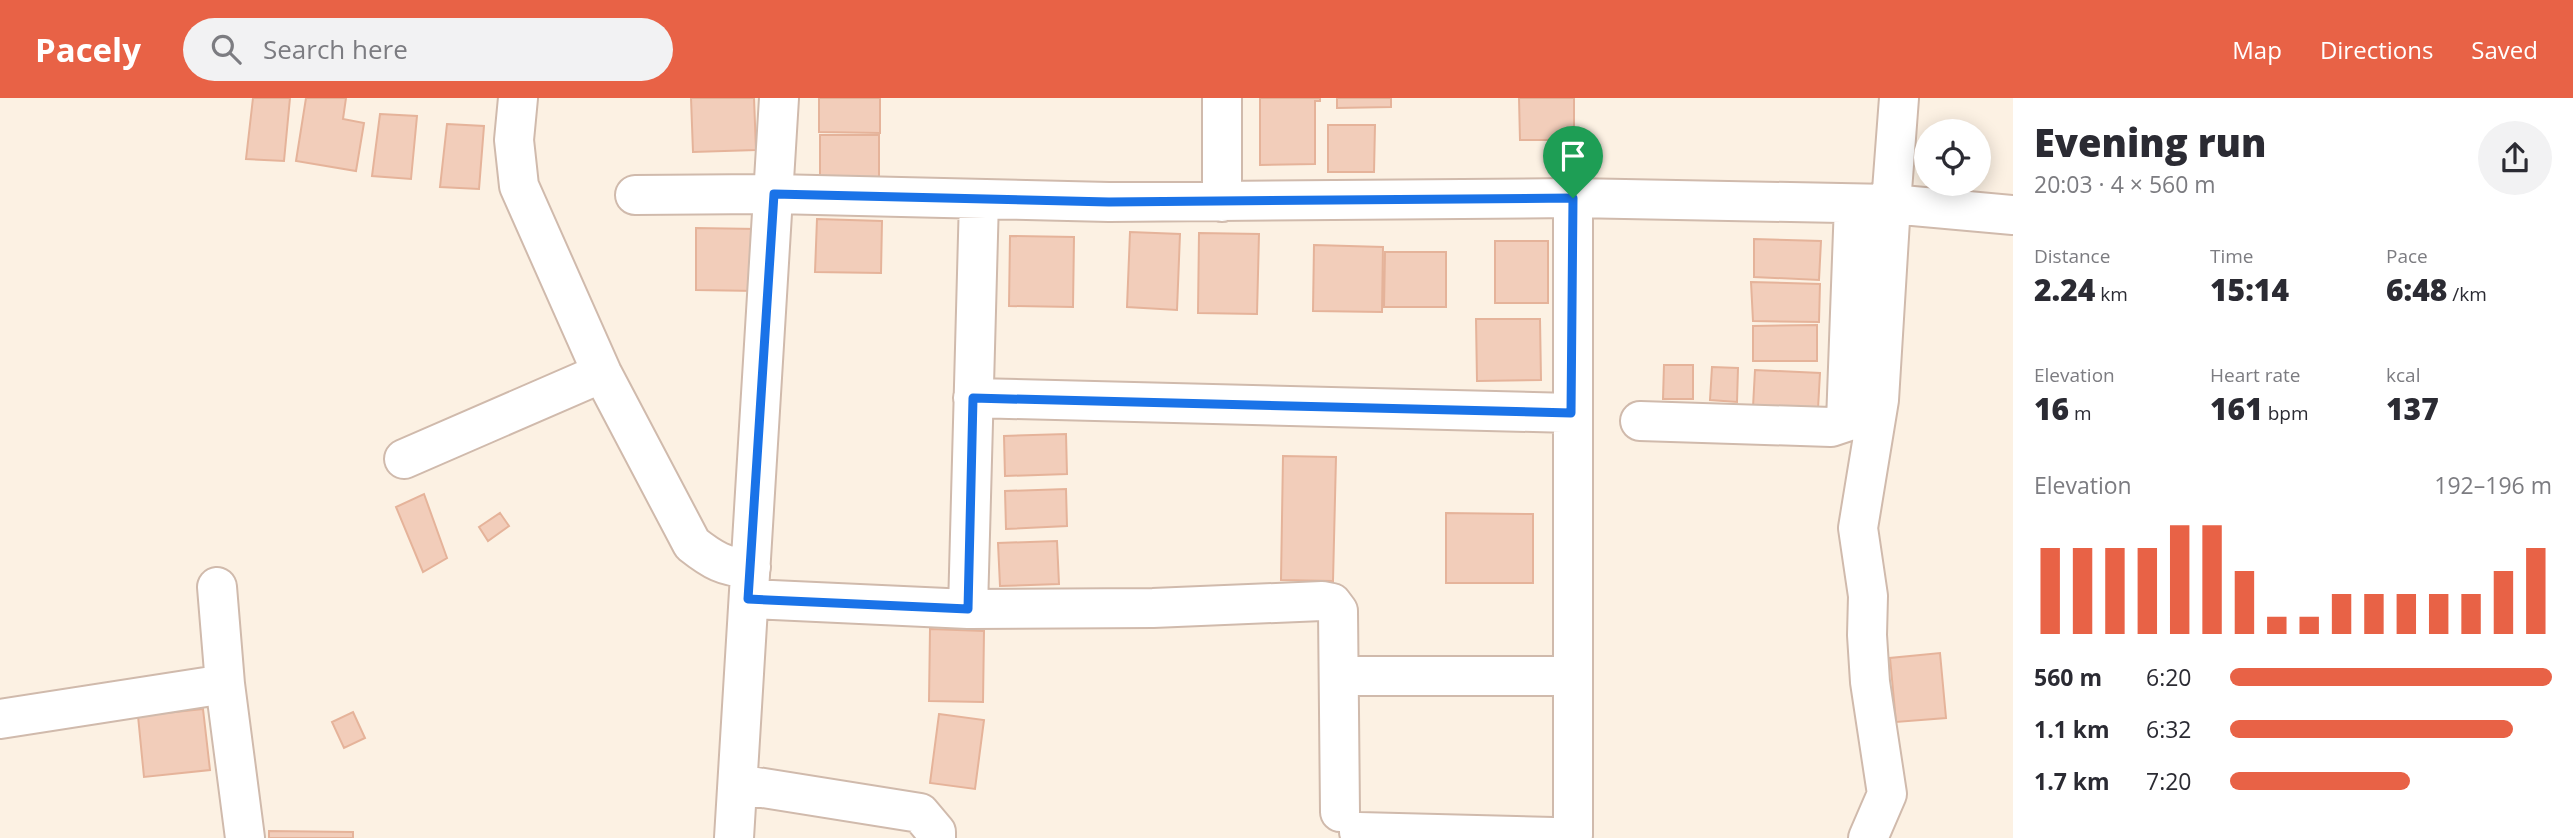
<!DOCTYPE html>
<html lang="en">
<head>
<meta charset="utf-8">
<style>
	body { margin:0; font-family:"Open Sans",sans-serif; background:#f2f2f3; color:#2b2b33; height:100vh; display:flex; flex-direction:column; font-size:26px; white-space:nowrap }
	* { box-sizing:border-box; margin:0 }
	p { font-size:23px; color:#7c7c81 }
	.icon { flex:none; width:38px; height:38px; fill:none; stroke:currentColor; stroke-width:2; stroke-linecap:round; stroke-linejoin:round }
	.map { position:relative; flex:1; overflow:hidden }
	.sheet { display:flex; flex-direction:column; background:#fff; width:560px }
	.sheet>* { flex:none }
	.tools { position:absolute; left:1914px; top:21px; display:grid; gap:14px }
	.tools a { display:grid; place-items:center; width:77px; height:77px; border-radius:50%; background:#fff; box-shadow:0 4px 18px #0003; font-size:35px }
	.pin { position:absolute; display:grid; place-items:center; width:60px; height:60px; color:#fff; margin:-72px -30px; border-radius:50% 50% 50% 0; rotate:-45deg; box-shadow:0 0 7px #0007 }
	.pin .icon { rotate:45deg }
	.round { display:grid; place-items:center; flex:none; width:74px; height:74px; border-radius:37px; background:#f2f2f3 }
	.head { display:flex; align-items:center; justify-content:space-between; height:119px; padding:0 21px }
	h1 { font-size:38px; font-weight:800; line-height:52px }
	.figures { display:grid; grid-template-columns:repeat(3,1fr); gap:10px; height:119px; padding:7px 21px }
	.figures div { display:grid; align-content:center }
	.figures b { font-size:30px; font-weight:800 }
	.figures small { font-size:19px; font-weight:400 }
	.figures p { font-size:19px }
	.chart { height:196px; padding:14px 21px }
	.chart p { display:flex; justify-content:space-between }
	.chart svg { width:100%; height:126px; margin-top:7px; stroke:#e86246; stroke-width:6 }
	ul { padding:0 21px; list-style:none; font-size:23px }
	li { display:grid; grid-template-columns:112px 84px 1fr; align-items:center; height:52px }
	li i { height:18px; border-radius:9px; background:#e86246 }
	header { display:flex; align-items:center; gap:42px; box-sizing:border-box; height:98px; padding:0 35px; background:#e86246; color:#fff }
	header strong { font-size:33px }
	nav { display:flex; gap:38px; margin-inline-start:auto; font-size:24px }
	.search { width:490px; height:63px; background:#f2f2f3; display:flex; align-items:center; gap:18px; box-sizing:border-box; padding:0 24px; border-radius:38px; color:#7c7c81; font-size:26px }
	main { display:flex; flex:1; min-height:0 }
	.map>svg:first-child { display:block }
</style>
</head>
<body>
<header>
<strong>Pacely</strong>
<div class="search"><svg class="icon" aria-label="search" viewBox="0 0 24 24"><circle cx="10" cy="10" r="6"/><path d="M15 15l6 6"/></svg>Search here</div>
<nav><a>Map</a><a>Directions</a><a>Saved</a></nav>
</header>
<main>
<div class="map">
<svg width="2013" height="740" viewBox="0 0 2013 740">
	<rect width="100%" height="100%" fill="#fcf1e3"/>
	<!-- building -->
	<path fill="#f2cdba" stroke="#e5b39a" stroke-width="2" d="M 253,0 L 290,0 L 284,63 L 246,61 Z
		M 306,0 L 346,0 L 343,21 L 364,25 L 356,73 L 296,63 Z
		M 691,0 L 754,0 L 756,52 L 693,54 Z
		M 819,0 L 880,0 L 880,35 L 819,34 Z
		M 1260,0 L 1320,0 L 1320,3 L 1315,3 L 1315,66 L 1260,67 Z
		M 1337,0 L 1391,0 L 1391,9 L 1337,10 Z
		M 1519,0 L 1574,0 L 1574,42 L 1520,42 Z
		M 380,16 L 417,18 L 411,81 L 372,78 Z
		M 447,26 L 484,28 L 479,91 L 440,89 Z
		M 1328,27 L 1375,27 L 1374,74 L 1328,74 Z
		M 820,37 L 879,37 L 879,80 L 820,80 Z
		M 817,121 L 882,123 L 881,175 L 815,174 Z
		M 696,130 L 757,131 L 756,193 L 696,192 Z
		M 1130,134 L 1180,136 L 1177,212 L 1127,209 Z
		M 1199,135 L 1259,136 L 1257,216 L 1198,215 Z
		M 1010,138 L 1074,139 L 1073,209 L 1009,208 Z
		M 1754,141 L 1821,143 L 1819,182 L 1754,179 Z
		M 1495,143 L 1548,143 L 1548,205 L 1495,205 Z
		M 1314,147 L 1383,149 L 1382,214 L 1313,213 Z
		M 1385,154 L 1446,154 L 1446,209 L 1384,209 Z
		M 1751,184 L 1820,186 L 1819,224 L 1753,223 Z
		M 1476,221 L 1540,221 L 1541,282 L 1477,283 Z
		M 1817,227 L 1817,263 L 1753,263 L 1753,228 Z
		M 1664,267 L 1693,267 L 1693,301 L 1663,301 Z
		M 1712,269 L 1738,270 L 1737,304 L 1710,302 Z
		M 1755,272 L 1820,275 L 1818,311 L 1753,309 Z
		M 1066,336 L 1067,376 L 1005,378 L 1004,338 Z
		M 1283,358 L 1336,359 L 1333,483 L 1281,482 Z
		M 1066,391 L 1067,428 L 1006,431 L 1005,393 Z
		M 424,396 L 447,460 L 423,474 L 396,409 Z
		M 500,415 L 509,428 L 488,443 L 479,429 Z
		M 1446,415 L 1533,416 L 1533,485 L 1446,485 Z
		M 1057,443 L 1059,486 L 1000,488 L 998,445 Z
		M 930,531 L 984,533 L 983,604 L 929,603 Z
		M 1940,555 L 1946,620 L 1896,624 L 1890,560 Z
		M 203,611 L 210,672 L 144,679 L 138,618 Z
		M 353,614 L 365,640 L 344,650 L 332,624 Z
		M 939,616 L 984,622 L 975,691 L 930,685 Z
		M 269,733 L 353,734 L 353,740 L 269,740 Z"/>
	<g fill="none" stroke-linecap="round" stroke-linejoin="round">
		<!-- minor casing -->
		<g stroke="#d0baac" stroke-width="42">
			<path id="minor" d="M 518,0 L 514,42 L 519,88 L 602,275 L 692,446 C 711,461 726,471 751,469
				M 1222,0 L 1222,104
				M 1899,0 L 1891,106 L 2013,117
				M 635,97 L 774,96 L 1109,104 L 1573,100 L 1891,106 L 1879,302 L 1858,430 L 1868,498 L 1867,537 L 1870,584 L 1887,696 L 1868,740
				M 973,300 L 1571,315
				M 1640,323 L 1831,329 L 1846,324 L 1854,106
				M 404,361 L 602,275
				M 217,489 L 225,586 L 245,740
				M 749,501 L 968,511 L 1153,510 L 1322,503 L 1332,505 L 1338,513 L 1340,714
				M 968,511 L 979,101
				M 1355,578 L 1572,578
				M 0,621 L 225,586
				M 738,686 L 920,715 L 936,734 L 936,740
				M 1359,734 L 1553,739 L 1573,737 L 1573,100
				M 734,740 L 779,0"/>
		</g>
		<!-- minor -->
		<use href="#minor" stroke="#fff" stroke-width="38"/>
	</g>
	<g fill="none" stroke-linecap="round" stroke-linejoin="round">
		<!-- route casing -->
		<g stroke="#fff" stroke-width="14">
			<path id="route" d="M 774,96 L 1109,104 L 1573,100 L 1571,315 L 973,300 L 968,511 L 748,501 Z"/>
		</g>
		<!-- route -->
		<use href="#route" stroke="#1a73e8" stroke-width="9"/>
	</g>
</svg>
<div class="tools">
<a><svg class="icon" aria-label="locate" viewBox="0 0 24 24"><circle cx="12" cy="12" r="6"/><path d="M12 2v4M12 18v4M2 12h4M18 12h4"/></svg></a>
</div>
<div class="pin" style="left:1573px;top:100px;background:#1e9e55"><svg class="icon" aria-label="arrive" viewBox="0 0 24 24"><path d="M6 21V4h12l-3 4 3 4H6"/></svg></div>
</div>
<section class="sheet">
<div class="head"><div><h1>Evening run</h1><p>20:03 · 4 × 560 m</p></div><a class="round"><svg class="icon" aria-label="share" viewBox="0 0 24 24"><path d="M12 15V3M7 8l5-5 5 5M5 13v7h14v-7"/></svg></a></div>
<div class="figures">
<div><p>Distance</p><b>2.24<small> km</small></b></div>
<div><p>Time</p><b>15:14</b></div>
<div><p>Pace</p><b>6:48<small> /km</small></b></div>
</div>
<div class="figures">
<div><p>Elevation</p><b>16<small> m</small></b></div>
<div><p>Heart rate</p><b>161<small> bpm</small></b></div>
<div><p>kcal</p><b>137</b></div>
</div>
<div class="chart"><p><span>Elevation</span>192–196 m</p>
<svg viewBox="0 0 160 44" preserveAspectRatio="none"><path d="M5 44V14M15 44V14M25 44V14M35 44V14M45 44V6M55 44V6M65 44V22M75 44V38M85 44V38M95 44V30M105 44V30M115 44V30M125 44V30M135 44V30M145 44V22M155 44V14"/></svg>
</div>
<ul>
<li><b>560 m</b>6:20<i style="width:100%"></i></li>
<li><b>1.1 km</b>6:32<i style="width:88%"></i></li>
<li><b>1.7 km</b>7:20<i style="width:56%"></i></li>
</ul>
</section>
</main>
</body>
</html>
